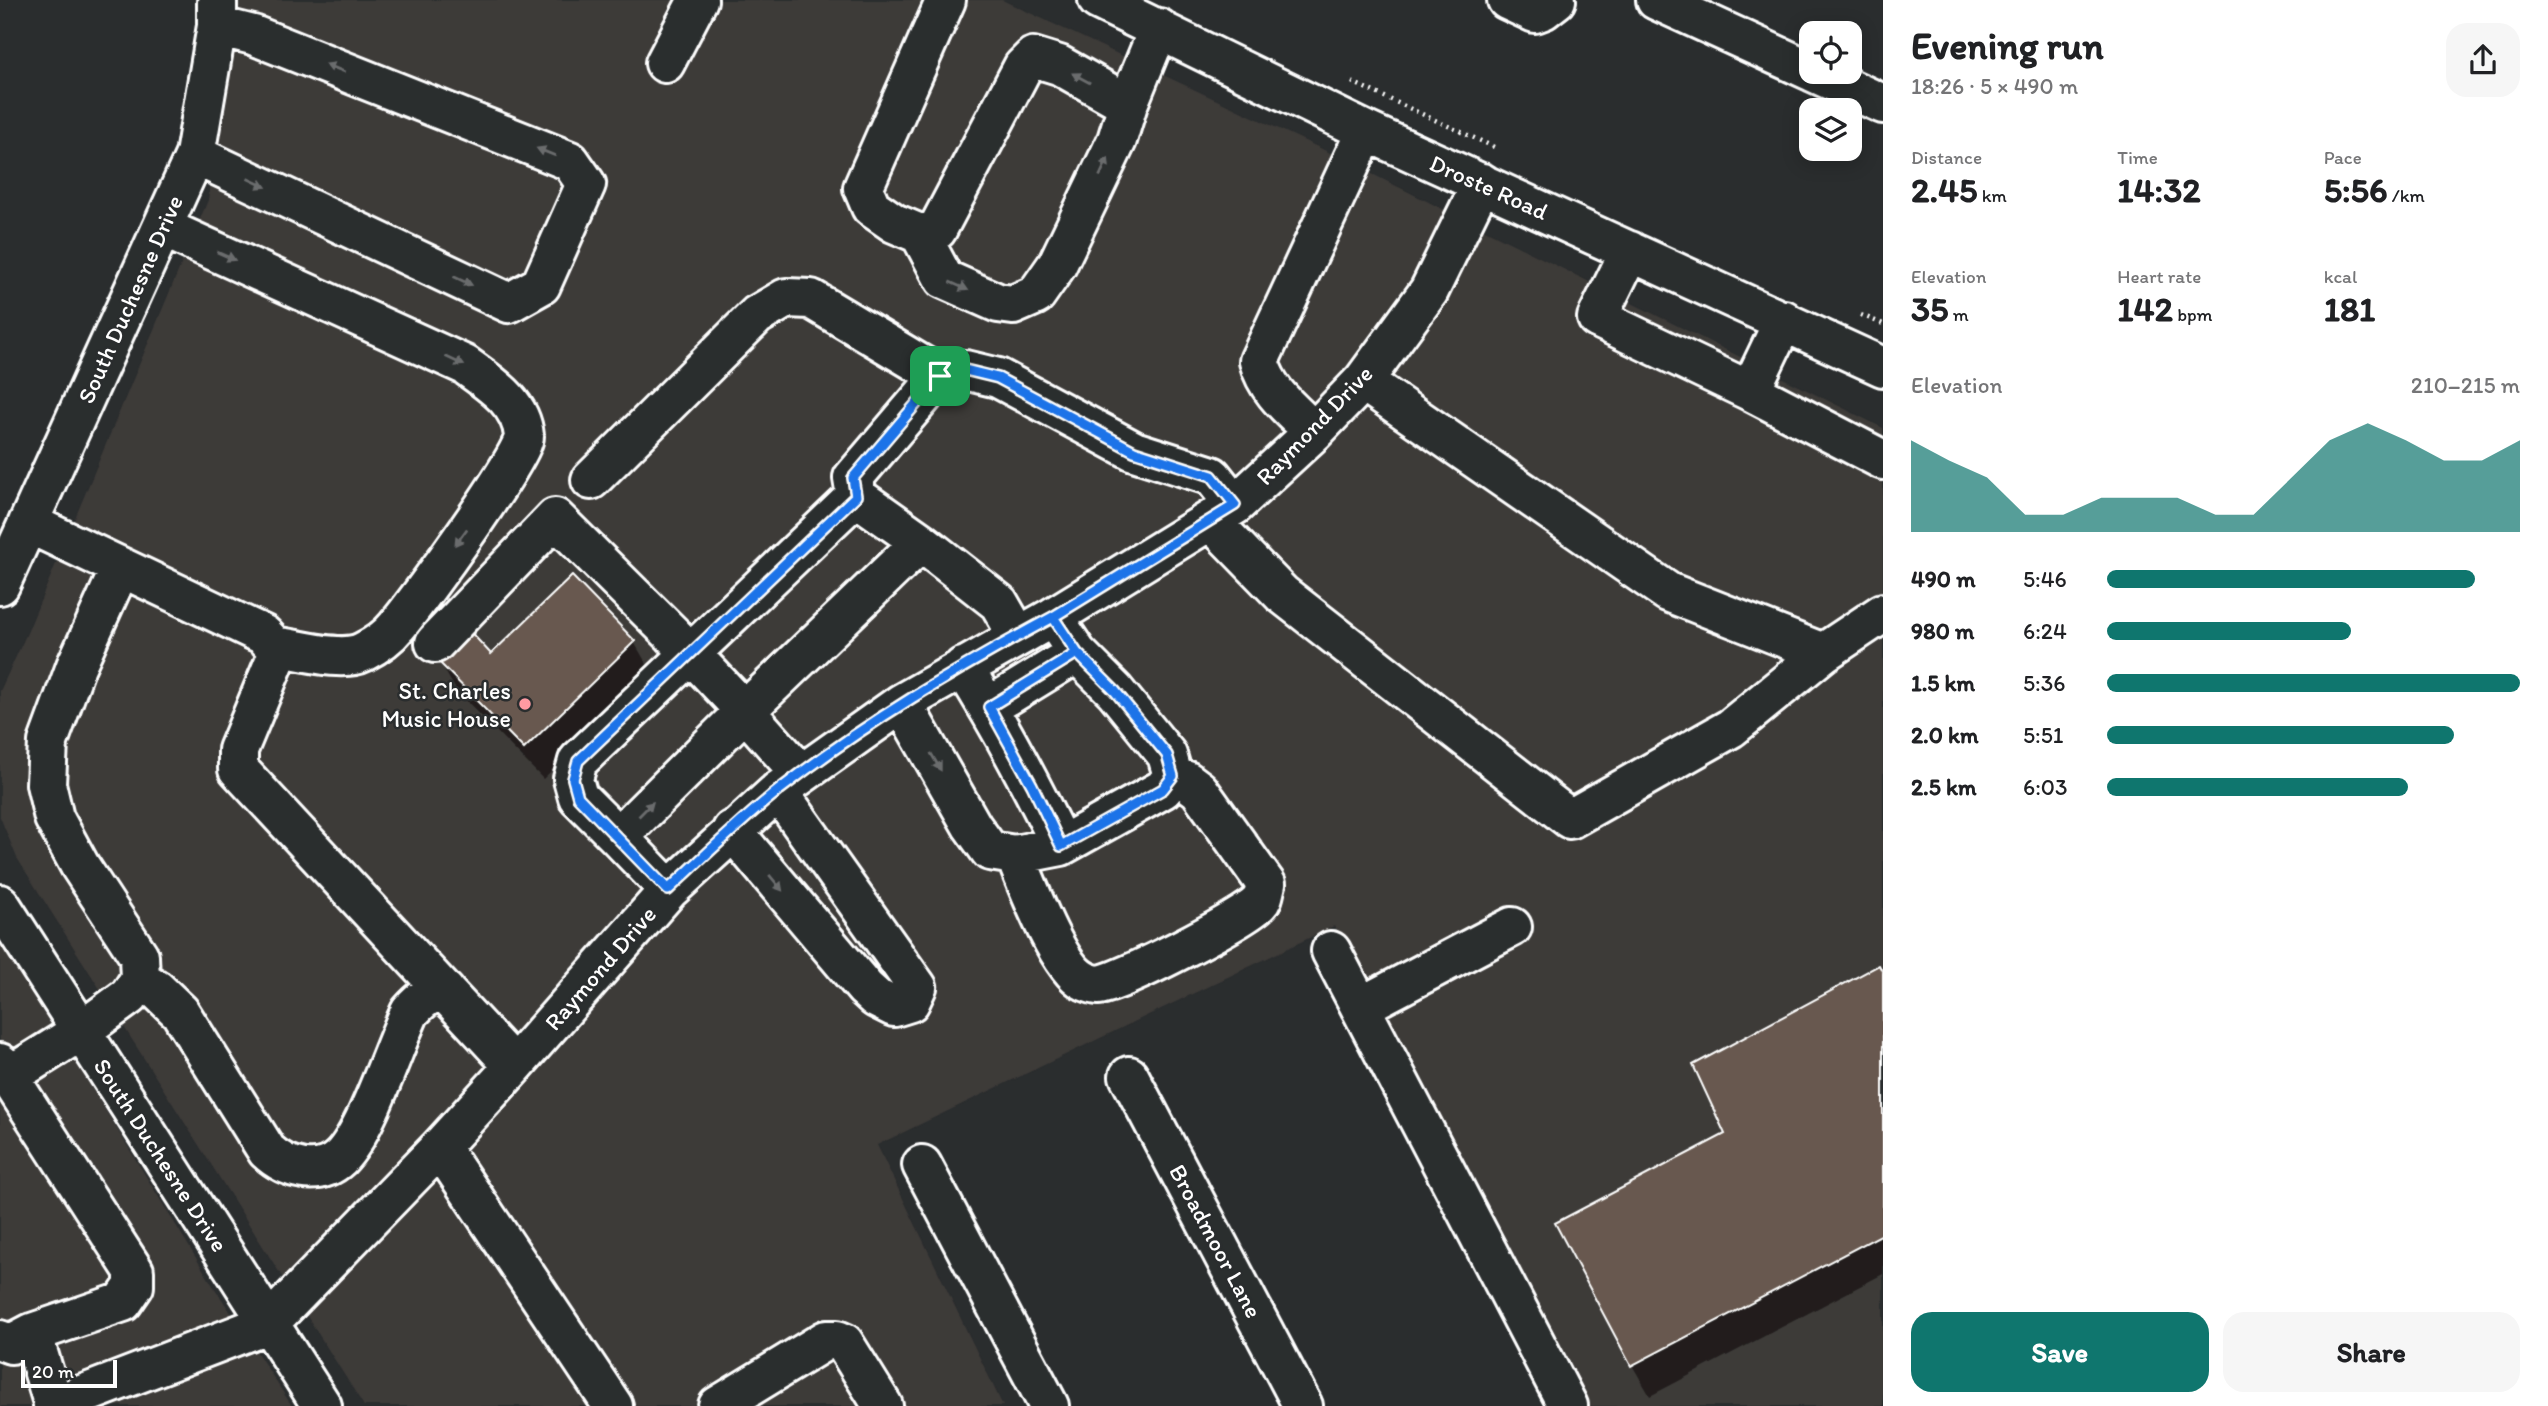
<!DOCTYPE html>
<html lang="en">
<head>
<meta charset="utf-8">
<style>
	body { margin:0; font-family:Itim,sans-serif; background:#f6f6f6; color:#202124; height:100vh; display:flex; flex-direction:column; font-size:26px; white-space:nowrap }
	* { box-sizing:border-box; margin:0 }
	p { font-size:23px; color:#757577 }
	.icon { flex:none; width:38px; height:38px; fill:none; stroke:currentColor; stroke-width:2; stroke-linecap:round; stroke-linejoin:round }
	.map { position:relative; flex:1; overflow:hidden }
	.sheet { display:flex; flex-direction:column; background:#fff; width:665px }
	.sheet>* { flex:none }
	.controls { position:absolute; left:1799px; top:21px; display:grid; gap:14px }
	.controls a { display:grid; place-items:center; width:63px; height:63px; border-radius:14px; background:#fff; box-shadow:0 4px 18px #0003; font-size:35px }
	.scale { position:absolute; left:21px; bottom:18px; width:96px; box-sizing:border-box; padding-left:7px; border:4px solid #fff; border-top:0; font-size:19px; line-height:24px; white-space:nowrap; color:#fff; -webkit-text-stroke:5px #2a2d2e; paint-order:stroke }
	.pin { position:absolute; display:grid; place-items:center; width:60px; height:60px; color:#fff; margin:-30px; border-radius:14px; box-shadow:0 4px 10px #0006 }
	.round { display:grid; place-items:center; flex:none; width:74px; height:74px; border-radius:21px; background:#f6f6f6 }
	.overview { display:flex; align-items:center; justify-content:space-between; height:119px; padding:0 28px }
	h1 { font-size:38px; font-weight:700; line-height:52px }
	.metrics { display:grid; grid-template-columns:repeat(3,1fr); gap:10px; height:119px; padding:7px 28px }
	.metrics div { display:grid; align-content:center }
	.metrics b { font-size:35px; font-weight:700 }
	.metrics small { font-size:19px; font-weight:400 }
	.metrics p { font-size:19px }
	.chart { height:196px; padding:14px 28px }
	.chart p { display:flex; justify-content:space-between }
	.chart svg { width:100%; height:126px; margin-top:7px; fill:#0f766e; opacity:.7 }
	.button { display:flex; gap:14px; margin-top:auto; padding:14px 28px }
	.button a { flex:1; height:80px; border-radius:21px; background:#0f766e; color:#fff; font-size:28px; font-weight:700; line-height:80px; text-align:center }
	.button a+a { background:#f6f6f6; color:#202124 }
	ul { padding:0 28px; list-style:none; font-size:23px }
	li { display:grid; grid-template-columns:112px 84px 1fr; align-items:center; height:52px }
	li i { height:18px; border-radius:9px; background:#0f766e }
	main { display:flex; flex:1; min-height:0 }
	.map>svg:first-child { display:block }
</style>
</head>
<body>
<main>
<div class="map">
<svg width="1883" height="1406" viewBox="0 0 1883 1406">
	<rect width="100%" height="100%" fill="#2a2d2e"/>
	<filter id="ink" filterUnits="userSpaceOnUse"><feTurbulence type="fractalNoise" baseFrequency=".0143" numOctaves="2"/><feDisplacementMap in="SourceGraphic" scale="14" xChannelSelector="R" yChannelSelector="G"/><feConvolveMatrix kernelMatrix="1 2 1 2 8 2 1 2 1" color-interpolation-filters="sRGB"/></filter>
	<g filter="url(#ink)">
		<!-- built -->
		<path fill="#3d3a38" d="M 239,0 L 1002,0 L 1324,150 L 1883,428 L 1883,1406 L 1586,1406 L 1334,926 L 877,1145 L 1003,1406 L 364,1406 L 17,858 L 0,817 L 0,691 L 27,633 L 208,200 Z
			M 0,938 L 212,1284 L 292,1406 L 0,1406 Z"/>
		<!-- shadow -->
		<path fill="#0007" d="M 634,642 L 652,673 L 543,779 L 456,690 L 438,659 L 491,656 Z
			M 1883,976 L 1883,1274 L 1650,1396 L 1632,1365 L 1727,1134 Z"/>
		<!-- building -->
		<path fill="#68594f" stroke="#fff" stroke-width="2" d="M 572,576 L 635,641 L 524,749 L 436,659 L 467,628 L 491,654 Z
			M 1879,965 L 1883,973 L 1883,1234 L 1631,1366 L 1555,1223 L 1725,1134 L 1693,1065 Z"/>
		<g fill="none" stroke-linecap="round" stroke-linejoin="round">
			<!-- minor casing -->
			<g stroke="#fff" stroke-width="44">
				<path id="minor" d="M 946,0 L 863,188 L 871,207 L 894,223 L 920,234 L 937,230 L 1023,67 L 1033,57 L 1059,65 L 1128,104
					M 1098,0 L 1366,131 L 1883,367
					M 1507,0 L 1535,13 L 1543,10 L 1556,0
					M 1656,0 L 1811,71
					M 665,63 L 698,0
					M 1813,72 L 1883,104
					M 195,155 L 509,303 L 541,285 L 586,184 L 570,161 L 253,35 L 217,26
					M 164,228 L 465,365 C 491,384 521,402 524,436 C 526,453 416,604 397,626 C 389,636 375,646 363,652 C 342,663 298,649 274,646
					M 920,234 L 944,279 L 998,303 L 1013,305 L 1036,295 L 1057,265 L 1117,140 L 1128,104 L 1159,28
					M 1630,251 L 1597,318 L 1750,391 L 1883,460
					M 1363,381 L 1668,592 L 1823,653 L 1883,613
					M 1750,391 L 1784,320
					M 1314,432 C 1292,410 1267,392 1259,361 L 1366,131
					M 591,480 L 757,315 L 786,298 L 811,299 L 940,376
					M 1211,521 L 1282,594 L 1570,819 L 1731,728 L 1823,653
					M 28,523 L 264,635 L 274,646 L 277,656 L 238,750 L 238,769 L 514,1066
					M 0,585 L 195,155 L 217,26 L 217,2
					M 1018,636 L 999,603 L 921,542 L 856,496 L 853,478 L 940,376 L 965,370 L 998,378 L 1134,451 L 1212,476 L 1235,505
					M 435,643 L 555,518 L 673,635 L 745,711 L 618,837 L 578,797 L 573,779 L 578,761 L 856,496
					M 963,667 C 1000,725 1031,784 1061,846
					M 902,703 L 972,826 L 990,851 L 1015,855 L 1061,846 L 1163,789 L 1173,776 L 1167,755 L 1115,691 L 1077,653 L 1053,617
					M 989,707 L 1077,653
					M 801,774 L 745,711 L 921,542
					M 732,830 L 865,988 L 876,998 L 894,1007 L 910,1002 L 917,987 L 778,791
					M 618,837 L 669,890
					M 1015,855 C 1026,882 1058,967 1083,980 C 1086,982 1095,985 1098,985 C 1119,984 1244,919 1259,903 C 1264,898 1264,891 1266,884 L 1199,790 L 1187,781 L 1173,776
					M 0,904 L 322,1406
					M 1331,951 L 1568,1406
					M 140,979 L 157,990 L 180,1012 L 267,1151 C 286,1169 319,1178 340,1158 C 366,1133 393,1048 410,1012 C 420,1001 429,992 445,991
					M 1360,1007 L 1512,927
					M 0,1063 L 134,1271 L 134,1286 L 123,1302 L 32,1333 L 54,1406
					M 9,1076 L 81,1031 L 129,996 L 140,979 L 139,956 L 80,866 L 54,818 L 46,784 L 48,742 L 76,666 L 121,567
					M 1129,1076 L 1303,1406
					M 440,1147 L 613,1406
					M 922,1165 L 1049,1406
					M 0,1340 L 11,1344 L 32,1333
					M 53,1406 L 269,1323 L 440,1147 L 514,1066 L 669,890 L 778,791 L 902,703 L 1053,617 L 1235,505 L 1314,432 L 1363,381 L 1429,291 L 1482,183
					M 718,1406 L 826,1340 L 837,1340 L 844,1343 L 883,1406"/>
			</g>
			<!-- path -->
			<path stroke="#fff" stroke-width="4.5" stroke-dasharray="2 5" stroke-linecap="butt" d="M 1352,82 L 1494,147
				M 1861,315 L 1883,324"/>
			<!-- minor -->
			<use href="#minor" stroke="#2a2d2e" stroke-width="38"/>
		</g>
		<!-- one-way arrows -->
		<defs><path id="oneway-solid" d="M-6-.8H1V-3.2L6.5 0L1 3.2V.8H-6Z" transform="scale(1.75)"/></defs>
		<g fill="#6a6c6d">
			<use href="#oneway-solid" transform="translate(335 68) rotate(-158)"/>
			<use href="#oneway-solid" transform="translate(1081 78) rotate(-151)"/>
			<use href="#oneway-solid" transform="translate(546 152) rotate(-158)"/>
			<use href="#oneway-solid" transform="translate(1104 167) rotate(-65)"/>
			<use href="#oneway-solid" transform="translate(257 183) rotate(25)"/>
			<use href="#oneway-solid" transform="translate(226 256) rotate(24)"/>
			<use href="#oneway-solid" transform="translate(463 281) rotate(25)"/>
			<use href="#oneway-solid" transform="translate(959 286) rotate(24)"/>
			<use href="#oneway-solid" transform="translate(455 361) rotate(25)"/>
			<use href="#oneway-solid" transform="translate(461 537) rotate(126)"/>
			<use href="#oneway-solid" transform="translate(936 762) rotate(60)"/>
			<use href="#oneway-solid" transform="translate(646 809) rotate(-45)"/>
			<use href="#oneway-solid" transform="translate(776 883) rotate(50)"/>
		</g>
	</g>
	<g fill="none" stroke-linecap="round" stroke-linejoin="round" filter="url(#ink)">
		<!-- route casing -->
		<g stroke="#fff" stroke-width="14">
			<path id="route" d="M 940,376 L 853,478 L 856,496 L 578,761 L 573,779 L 578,797 L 668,890 C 705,856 740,821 779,790 C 865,723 958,668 1053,617 L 1077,653 L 1115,691 L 1167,755 L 1173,776 L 1163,789 L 1061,846 L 1032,785 L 989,707 L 1077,653 L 1053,617 L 1235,505 L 1212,476 L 1134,451 L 998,378 L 965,370 L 940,376"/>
		</g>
		<!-- route -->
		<use href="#route" stroke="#1a73e8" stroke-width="9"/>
	</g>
	<!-- markers -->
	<circle fill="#ff9aa2" stroke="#2a2d2e" stroke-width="2.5" cx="525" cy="704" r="7"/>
	<g text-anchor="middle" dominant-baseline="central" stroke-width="5" stroke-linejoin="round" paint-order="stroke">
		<!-- street labels -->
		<g font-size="24" fill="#fff" stroke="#2a2d2e">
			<text transform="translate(1489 187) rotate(24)">Droste Road</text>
			<text transform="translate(130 299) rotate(-66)">South Duchesne Drive</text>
			<text transform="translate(1314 425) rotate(-46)">Raymond Drive</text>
			<text transform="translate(600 968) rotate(-49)">Raymond Drive</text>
			<text transform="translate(161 1155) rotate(57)">South Duchesne Drive</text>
			<text transform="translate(1216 1241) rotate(62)">Broadmoor Lane</text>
		</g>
		<!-- poi labels -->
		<g font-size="24" fill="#fff" stroke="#2a2d2e" text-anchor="end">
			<text x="511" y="690">St. Charles<tspan x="511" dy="28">Music House</tspan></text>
		</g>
	</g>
</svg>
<div class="controls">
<a><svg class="icon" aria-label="locate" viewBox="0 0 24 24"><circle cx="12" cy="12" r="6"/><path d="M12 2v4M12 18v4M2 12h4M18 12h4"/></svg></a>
<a><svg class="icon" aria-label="layers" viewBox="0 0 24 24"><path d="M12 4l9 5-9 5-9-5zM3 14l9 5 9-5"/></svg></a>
</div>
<div class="scale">20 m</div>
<div class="pin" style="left:940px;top:376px;background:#1e9e55"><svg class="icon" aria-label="arrive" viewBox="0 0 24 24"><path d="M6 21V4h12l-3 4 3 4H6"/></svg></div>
</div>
<section class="sheet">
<div class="overview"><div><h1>Evening run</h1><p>18:26 · 5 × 490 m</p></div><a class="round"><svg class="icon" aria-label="share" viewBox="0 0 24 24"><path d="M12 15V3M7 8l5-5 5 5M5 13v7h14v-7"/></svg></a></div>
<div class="metrics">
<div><p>Distance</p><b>2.45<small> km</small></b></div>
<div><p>Time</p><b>14:32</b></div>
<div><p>Pace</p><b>5:56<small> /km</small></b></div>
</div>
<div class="metrics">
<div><p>Elevation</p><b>35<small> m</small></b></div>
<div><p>Heart rate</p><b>142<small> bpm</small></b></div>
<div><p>kcal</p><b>181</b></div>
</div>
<div class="chart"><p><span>Elevation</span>210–215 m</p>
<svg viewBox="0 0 160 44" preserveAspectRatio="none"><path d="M0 44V12L10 19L20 25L30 38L40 38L50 32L60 32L70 32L80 38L90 38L100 25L110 12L120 6L130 12L140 19L150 19L160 12V44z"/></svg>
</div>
<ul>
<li><b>490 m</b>5:46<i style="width:89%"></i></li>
<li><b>980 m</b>6:24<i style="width:59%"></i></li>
<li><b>1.5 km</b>5:36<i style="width:100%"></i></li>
<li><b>2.0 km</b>5:51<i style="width:84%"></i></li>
<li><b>2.5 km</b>6:03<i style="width:73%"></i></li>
</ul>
<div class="button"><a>Save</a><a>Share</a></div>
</section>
</main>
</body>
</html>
